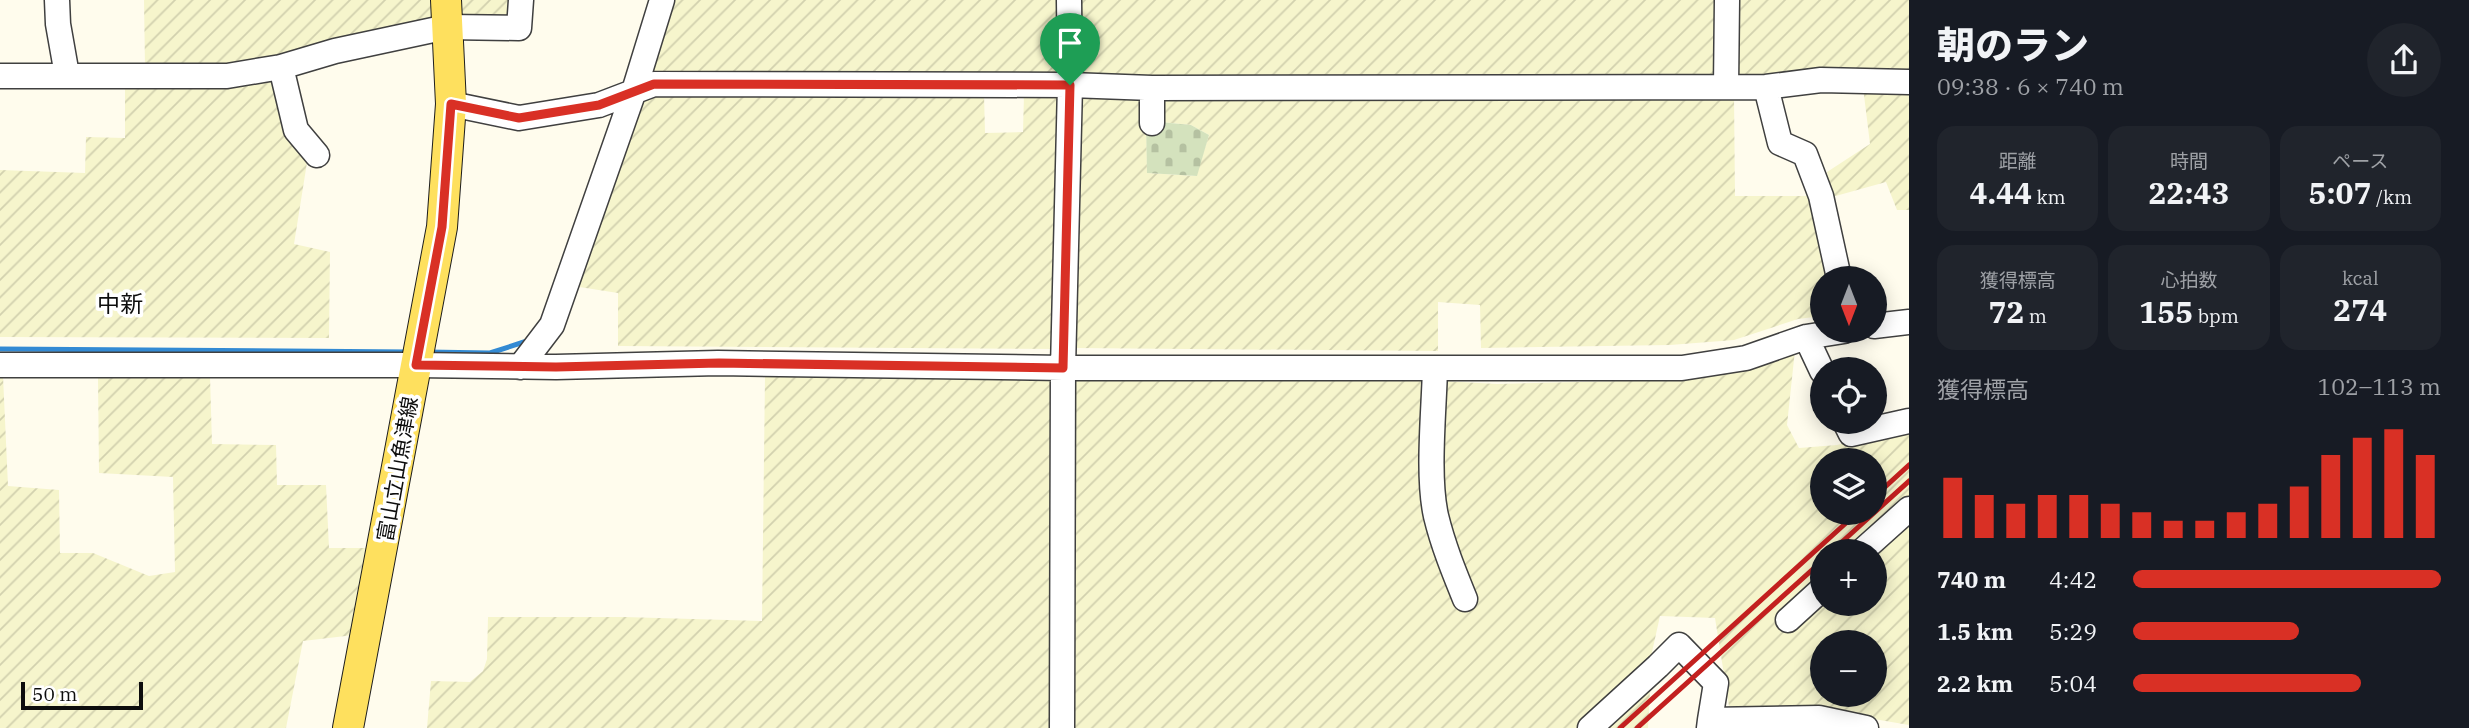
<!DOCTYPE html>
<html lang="ja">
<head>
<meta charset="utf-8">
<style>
	body { margin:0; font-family:"IBM Plex Serif","Noto Sans JP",serif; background:#20242c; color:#f1f3f6; height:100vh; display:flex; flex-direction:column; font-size:26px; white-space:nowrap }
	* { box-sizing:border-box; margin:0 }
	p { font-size:23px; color:#9ea1a6 }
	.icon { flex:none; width:38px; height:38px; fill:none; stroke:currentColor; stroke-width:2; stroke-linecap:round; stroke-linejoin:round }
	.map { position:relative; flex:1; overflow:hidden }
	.drawer { display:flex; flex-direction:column; background:#171b24; width:560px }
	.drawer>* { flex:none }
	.needle { width:46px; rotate:180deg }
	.buttons { position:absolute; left:1810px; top:266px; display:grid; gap:14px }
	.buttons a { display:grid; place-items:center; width:77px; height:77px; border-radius:50%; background:#171b24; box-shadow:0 4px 18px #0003; font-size:35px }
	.scale { position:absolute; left:21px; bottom:18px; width:122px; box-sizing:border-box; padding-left:7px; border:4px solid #0d0d0d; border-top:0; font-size:19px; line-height:24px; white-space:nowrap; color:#0d0d0d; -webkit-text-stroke:5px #fff; paint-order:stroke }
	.pin { position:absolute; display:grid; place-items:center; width:60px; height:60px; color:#fff; margin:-72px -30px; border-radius:50% 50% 50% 0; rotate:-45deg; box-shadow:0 0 7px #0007 }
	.pin .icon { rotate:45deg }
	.round { display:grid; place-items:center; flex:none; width:74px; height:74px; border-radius:37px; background:#20242c }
	.head { display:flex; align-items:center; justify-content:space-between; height:119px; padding:0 28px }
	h1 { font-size:38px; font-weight:800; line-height:52px }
	.stats { display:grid; grid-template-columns:repeat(3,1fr); gap:10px; height:119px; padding:7px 28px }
	.stats div { display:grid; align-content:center; border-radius:18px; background:#20242c; text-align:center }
	.stats b { font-size:30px; font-weight:800 }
	.stats small { font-size:19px; font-weight:400 }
	.stats p { font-size:19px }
	.chart { height:196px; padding:14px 28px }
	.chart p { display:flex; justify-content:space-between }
	.chart svg { width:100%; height:126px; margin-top:7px; stroke:#d93025; stroke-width:6 }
	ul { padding:0 28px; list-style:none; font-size:23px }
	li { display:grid; grid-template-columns:112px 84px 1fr; align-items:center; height:52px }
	li i { height:18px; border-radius:9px; background:#d93025 }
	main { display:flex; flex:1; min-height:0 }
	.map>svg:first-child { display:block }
</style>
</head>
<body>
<main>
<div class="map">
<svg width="1909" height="728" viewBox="0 0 1909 728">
	<defs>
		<pattern id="farmland-furrows" width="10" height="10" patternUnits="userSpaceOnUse" patternTransform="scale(1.75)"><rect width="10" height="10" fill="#f6f5cc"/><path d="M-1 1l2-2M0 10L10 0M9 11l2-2" fill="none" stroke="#d2d1ae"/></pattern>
		<pattern id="cemetery-stones" width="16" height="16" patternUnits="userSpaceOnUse" patternTransform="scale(1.75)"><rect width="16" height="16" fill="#d4e2bd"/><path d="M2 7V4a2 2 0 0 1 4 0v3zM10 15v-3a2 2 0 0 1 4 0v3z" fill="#b5c1a1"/></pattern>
	</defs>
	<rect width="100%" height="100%" fill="#fffced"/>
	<!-- farmland -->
	<path fill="url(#farmland-furrows)" fill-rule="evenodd" d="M 144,0 L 433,0 L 433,17 L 278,61 L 145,68 Z
		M 458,0 L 514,0 L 512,21 L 459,19 Z
		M 672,0 L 1060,0 L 1059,78 L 647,76 Z
		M 1075,0 L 1721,0 L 1720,81 L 1075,80 Z
		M 1735,0 L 1909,0 L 1909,75 L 1736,80 Z
		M 277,76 L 309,150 L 294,244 L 330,252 L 329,338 L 0,337 L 0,170 L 85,173 L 86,137 L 125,138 L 125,81 Z
		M 1863,87 L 1909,89 L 1909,210 L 1897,210 L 1886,182 L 1832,197 L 1827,172 L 1870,144 Z
		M 649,90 L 984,94 L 985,133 L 1023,132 L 1024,94 L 1061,93 L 1058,349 L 618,346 L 618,293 L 573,286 L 636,102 Z
		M 1077,92 L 1146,94 L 1147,173 L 1196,176 L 1209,135 L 1191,125 L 1160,122 L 1158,93 L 1734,96 L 1735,196 L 1816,196 L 1833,278 L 1822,278 L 1822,316 L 1798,319 L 1734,340 L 1670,345 L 1481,348 L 1480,305 L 1438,302 L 1438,351 L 1075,348 Z
		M 1795,350 L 1787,425 L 1799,448 L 1837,445 L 1906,427 L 1909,429 L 1909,725 L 1827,711 L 1729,706 L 1715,618 L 1660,616 L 1652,652 L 1648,728 L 1070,728 L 1072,376 L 1423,380 L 1497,384 L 1664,380 L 1729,369 ZM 1822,460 L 1874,460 L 1874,513 L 1822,513 ZM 1822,551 L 1874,551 L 1874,604 L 1822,604 ZM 1822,642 L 1874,642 L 1874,695 L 1822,695 Z
		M 0,376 L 3,376 L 8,486 L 59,490 L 60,553 L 93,553 L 149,576 L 175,572 L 173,477 L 99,473 L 98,377 L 210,376 L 212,444 L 276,445 L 277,485 L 326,485 L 329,548 L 369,548 L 354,635 L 303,641 L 286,728 L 0,728 Z
		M 765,376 L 1058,378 L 1057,728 L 427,728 L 431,681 L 470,682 L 483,671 L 487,659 L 488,617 L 624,617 L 762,621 Z"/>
	<!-- cemetery -->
	<path fill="url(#cemetery-stones)" d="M 1160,122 L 1191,125 L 1209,135 L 1197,176 L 1147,173 L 1146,123 Z"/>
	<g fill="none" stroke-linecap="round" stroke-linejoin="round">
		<!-- stream -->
		<path stroke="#338ad3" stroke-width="5" d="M 0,349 L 410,352
			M 427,352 L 490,353 L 527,341"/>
		<!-- minor casing -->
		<g stroke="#404040" stroke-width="27">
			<path id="minor" d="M 57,0 L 58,24 L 67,75
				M 281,67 L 296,130 L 317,155
				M 0,76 L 227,76 L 281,67 L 335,51 L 447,27 L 519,28 L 521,0
				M 1726,87 L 1727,0
				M 1766,87 L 1780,143 L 1805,154 L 1821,196 L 1839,278
				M 1152,88 L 1152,123
				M 451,104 L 519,118 L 599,105 L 654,84 L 1070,85 L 1152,88 L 1766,87 L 1821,80 L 1909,82
				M 1874,326 L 1909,322
				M 1806,337 L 1822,371
				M 0,365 L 416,365 L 556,367 L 718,363 L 1063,368 L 1682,368 L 1746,358 L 1806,337 L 1844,331
				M 520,367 L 552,325 L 634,91 L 662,0
				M 1435,368 C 1434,411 1427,476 1436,516 C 1443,545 1454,572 1465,599
				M 1845,422 L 1851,434 L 1909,421
				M 1862,551 L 1909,509
				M 1788,620 L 1822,589
				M 1062,728 L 1063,368 L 1070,85 L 1069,0
				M 1590,728 L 1658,666 L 1679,645 L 1716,683 L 1710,720
				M 1709,728 L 1710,720 L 1819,718 L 1866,728"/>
		</g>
		<!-- major casing -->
		<g stroke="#1e1e1e" stroke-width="32">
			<path id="major" d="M 348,728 L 442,227 L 451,104 L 446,0"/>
		</g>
		<!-- minor -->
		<use href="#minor" stroke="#fff" stroke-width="24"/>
		<!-- major -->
		<use href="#major" stroke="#fee05e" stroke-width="30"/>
		<!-- rail -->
		<path stroke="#c3201f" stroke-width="5" d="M 1874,497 L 1909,465
			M 1832,551 L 1909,481
			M 1620,728 L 1857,513
			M 1637,728 L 1822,561"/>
	</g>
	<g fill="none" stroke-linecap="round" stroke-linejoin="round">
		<!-- route casing -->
		<g stroke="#fff" stroke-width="14">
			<path id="route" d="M 654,84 L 1070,85 L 1063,368 L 719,363 L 556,367 L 416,365 L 442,227 L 451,104 L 519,118 L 599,105 Z"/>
		</g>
		<!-- route -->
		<use href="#route" stroke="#d93025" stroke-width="9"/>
	</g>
	<g text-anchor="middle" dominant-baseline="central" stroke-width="7" stroke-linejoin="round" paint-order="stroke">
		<!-- street labels -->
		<g font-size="21" fill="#0d0d0d" stroke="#fff">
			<text transform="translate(397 469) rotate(-80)">富山立山魚津線</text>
		</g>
		<!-- neighbourhood labels -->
		<g font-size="23" fill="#0d0d0d" stroke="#fff">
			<text x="120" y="303">中新</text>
		</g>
	</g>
</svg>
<div class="buttons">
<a><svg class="needle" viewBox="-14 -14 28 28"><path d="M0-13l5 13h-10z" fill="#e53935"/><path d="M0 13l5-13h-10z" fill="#9ea1a6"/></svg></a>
<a><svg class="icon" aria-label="locate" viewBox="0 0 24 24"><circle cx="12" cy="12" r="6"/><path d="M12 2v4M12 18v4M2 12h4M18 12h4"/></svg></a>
<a><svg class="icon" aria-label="layers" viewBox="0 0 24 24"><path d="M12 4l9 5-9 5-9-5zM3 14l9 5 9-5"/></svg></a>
<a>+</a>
<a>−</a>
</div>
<div class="scale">50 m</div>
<div class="pin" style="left:1070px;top:85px;background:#1e9e55"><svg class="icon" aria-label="arrive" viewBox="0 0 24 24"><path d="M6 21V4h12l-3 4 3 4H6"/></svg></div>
</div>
<section class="drawer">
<div class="head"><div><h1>朝のラン</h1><p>09:38 · 6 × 740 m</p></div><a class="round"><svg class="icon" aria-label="share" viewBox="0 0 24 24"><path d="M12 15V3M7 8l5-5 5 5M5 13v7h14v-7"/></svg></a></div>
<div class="stats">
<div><p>距離</p><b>4.44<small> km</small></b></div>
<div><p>時間</p><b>22:43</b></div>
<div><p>ペース</p><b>5:07<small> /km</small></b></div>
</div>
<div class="stats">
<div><p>獲得標高</p><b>72<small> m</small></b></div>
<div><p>心拍数</p><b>155<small> bpm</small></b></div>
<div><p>kcal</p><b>274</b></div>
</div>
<div class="chart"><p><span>獲得標高</span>102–113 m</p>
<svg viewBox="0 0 160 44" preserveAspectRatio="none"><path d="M5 44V23M15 44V29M25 44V32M35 44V29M45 44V29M55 44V32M65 44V35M75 44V38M85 44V38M95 44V35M105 44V32M115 44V26M125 44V15M135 44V9M145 44V6M155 44V15"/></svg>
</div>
<ul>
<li><b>740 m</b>4:42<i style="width:100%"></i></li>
<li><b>1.5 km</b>5:29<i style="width:54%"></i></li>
<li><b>2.2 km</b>5:04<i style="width:74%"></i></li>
</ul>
</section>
</main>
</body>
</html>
